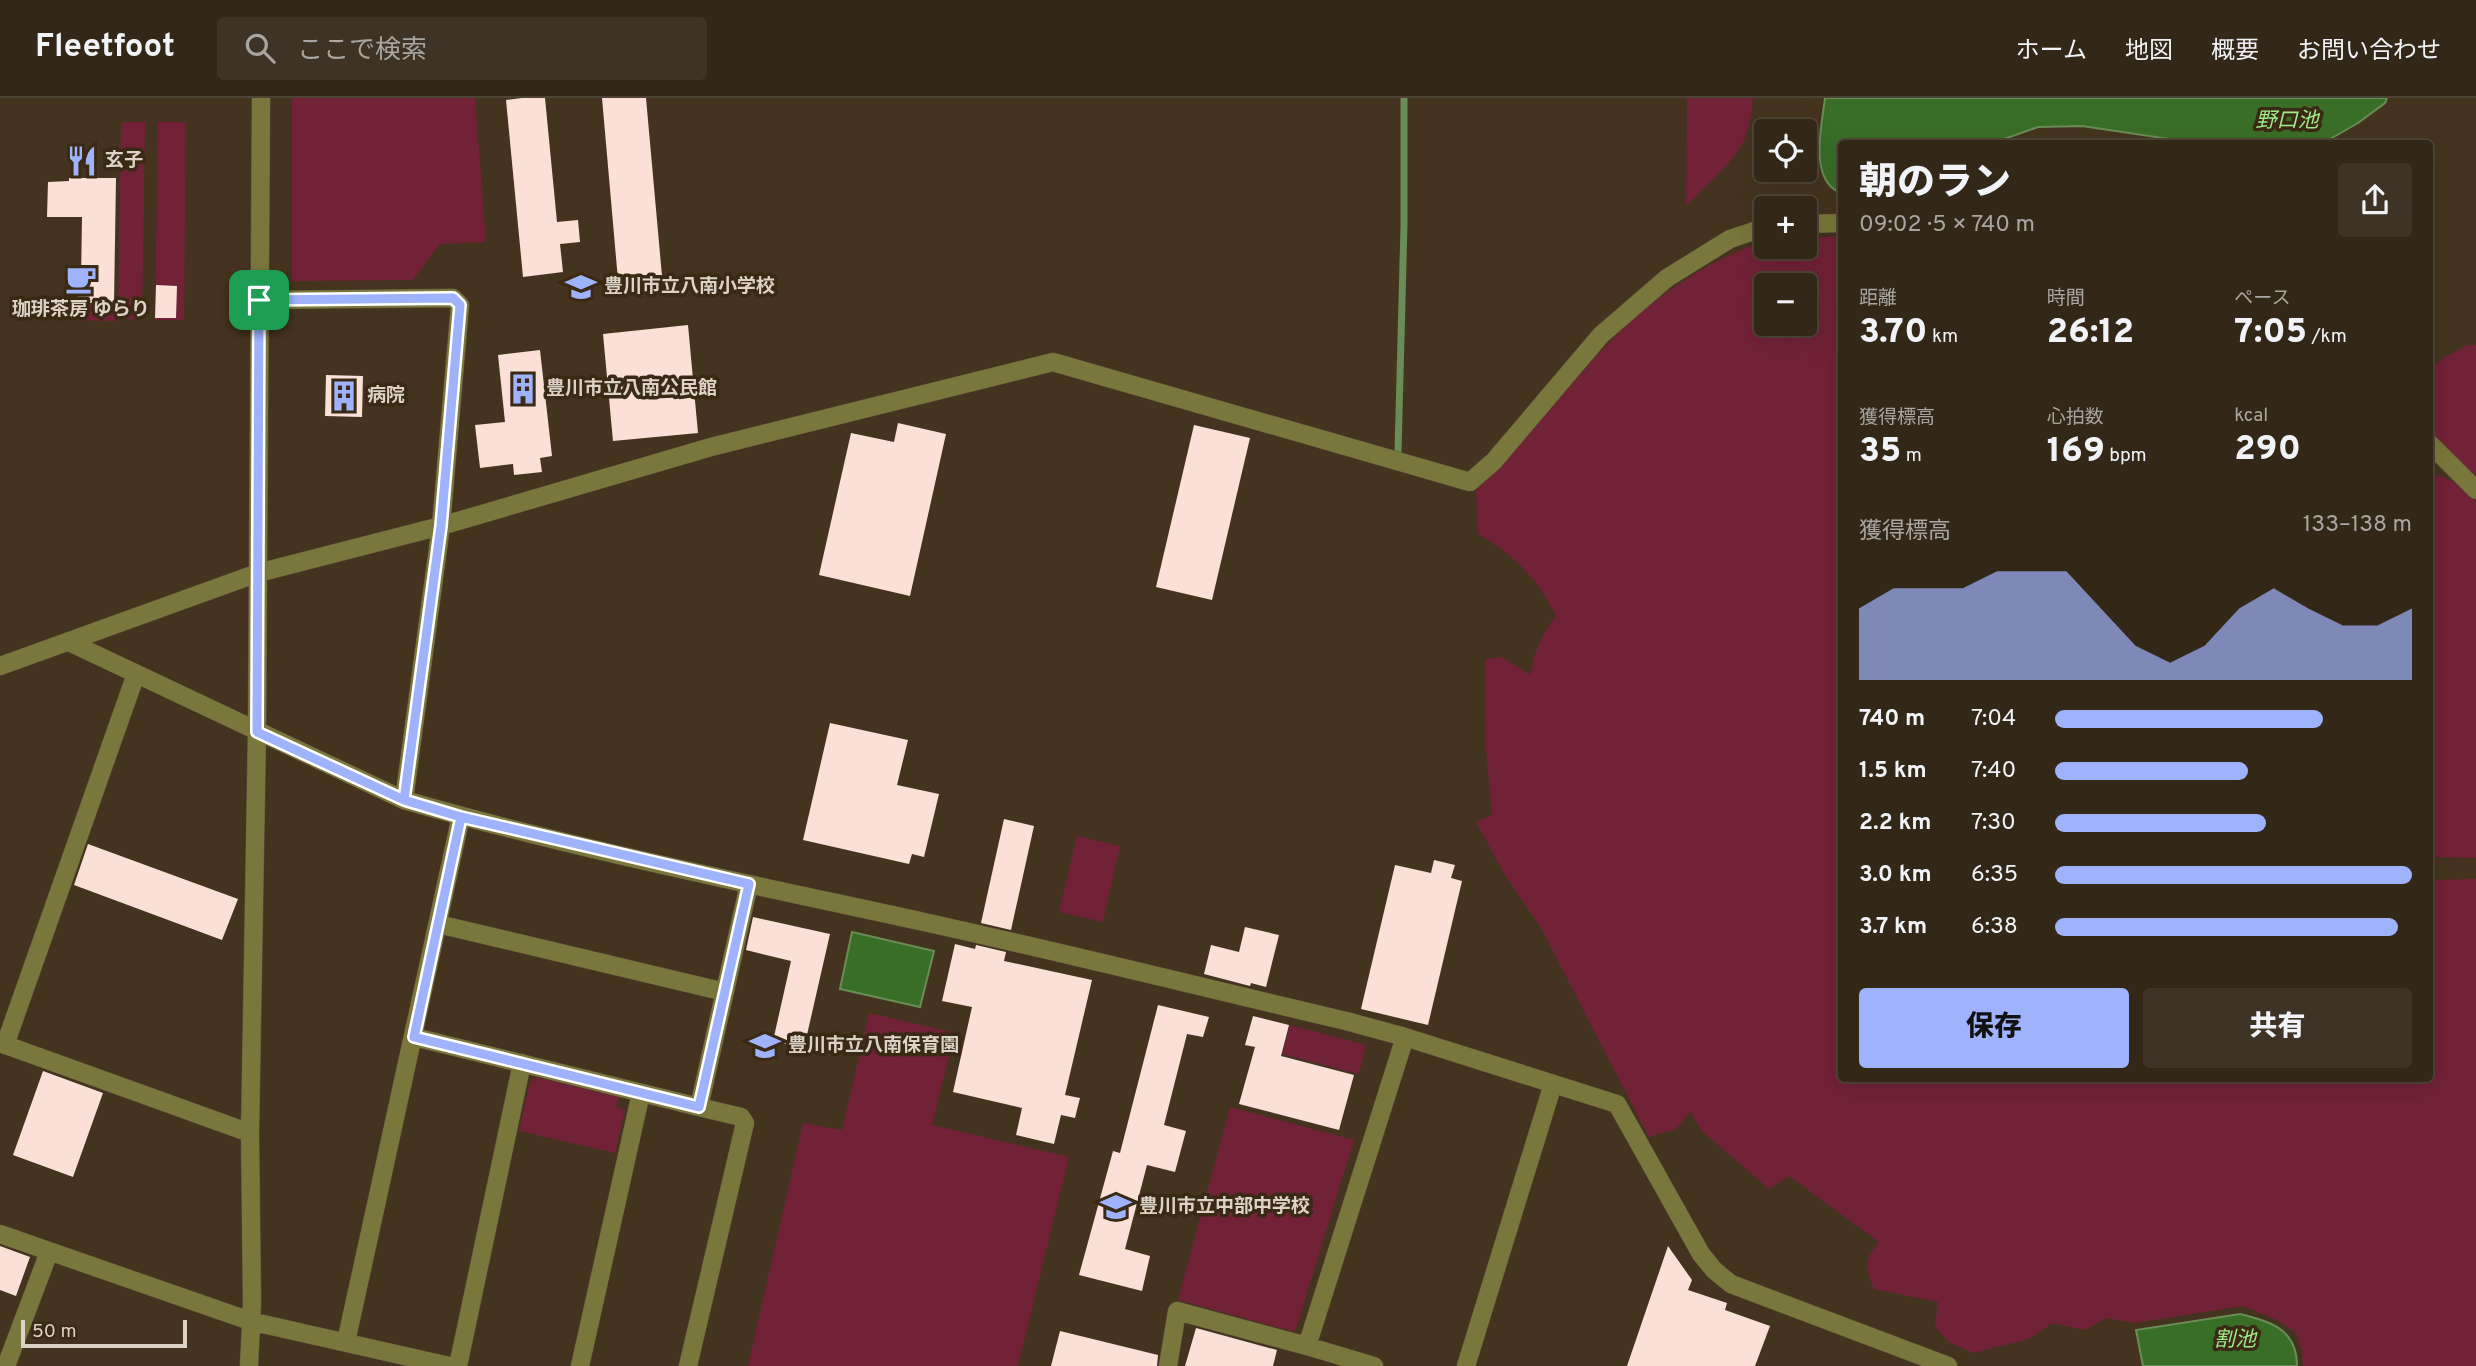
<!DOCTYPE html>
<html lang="ja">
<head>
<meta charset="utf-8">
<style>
	body { margin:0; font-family:Overpass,"Noto Sans JP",sans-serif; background:#3e3324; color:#f1f3f6; height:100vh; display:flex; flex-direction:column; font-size:26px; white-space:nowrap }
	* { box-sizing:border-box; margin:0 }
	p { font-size:23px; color:#a9a5a1 }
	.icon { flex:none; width:38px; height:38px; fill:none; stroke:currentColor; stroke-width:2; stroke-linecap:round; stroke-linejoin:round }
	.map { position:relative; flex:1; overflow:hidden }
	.panel { position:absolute; left:1838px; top:42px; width:595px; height:942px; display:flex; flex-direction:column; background:#332717; border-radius:7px; box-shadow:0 7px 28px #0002,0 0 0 2px #4e4436 }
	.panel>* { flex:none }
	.buttons { position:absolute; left:1754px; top:21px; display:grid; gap:14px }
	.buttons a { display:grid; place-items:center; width:63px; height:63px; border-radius:7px; background:#332717; box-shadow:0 7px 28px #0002,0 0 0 2px #4e4436; font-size:35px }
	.scale { position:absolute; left:21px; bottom:18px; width:166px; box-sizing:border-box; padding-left:7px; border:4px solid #dcd2c5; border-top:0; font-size:19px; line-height:24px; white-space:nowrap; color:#dcd2c5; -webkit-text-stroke:5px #3a2a15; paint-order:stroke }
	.pin { position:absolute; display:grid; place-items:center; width:60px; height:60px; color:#fff; margin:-30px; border-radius:14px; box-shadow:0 4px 10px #0006 }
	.round { display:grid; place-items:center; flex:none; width:74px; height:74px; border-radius:7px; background:#3e3324 }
	.head { display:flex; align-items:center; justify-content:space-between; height:119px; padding:0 21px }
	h1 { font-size:38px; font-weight:800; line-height:52px }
	.stats { display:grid; grid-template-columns:repeat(3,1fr); gap:10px; height:119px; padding:7px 21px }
	.stats div { display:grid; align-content:center }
	.stats b { font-size:35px; font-weight:800 }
	.stats small { font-size:19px; font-weight:400 }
	.stats p { font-size:19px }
	.chart { height:196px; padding:14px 21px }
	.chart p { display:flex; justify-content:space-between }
	.chart svg { width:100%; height:126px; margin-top:7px; fill:#9fb3fd; opacity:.7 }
	.button { display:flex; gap:14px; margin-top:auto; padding:14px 21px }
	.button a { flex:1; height:80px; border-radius:7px; background:#9fb3fd; color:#111; font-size:28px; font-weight:800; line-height:80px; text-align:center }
	.button a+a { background:#3e3324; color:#f1f3f6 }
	ul { padding:0 21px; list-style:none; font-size:23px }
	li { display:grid; grid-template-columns:112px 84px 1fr; align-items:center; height:52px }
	li i { height:18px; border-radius:9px; background:#9fb3fd }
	header { display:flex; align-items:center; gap:42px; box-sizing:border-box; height:98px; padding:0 35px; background:#332717; border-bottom:2px solid #4e4436 }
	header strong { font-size:33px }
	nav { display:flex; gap:38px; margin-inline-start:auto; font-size:24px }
	.search { width:490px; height:63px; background:#3e3324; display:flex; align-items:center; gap:18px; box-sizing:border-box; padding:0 24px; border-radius:7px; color:#a9a5a1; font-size:26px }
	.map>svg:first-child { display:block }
</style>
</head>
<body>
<header>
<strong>Fleetfoot</strong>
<div class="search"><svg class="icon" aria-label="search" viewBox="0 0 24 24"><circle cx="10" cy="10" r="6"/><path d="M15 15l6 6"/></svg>ここで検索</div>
<nav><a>ホーム</a><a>地図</a><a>概要</a><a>お問い合わせ</a></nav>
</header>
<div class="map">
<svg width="2476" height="1268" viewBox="0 0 2476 1268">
	<rect width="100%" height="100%" fill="#44341f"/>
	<!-- green -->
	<path fill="#722237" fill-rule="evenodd" d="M 292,0 L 475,0 L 486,144 L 440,146 L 413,182 L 292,183 Z
		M 1687,0 L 1753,0 C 1752,13 1751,25 1746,38 C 1737,62 1705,88 1686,108 Z
		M 121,24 L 145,24 L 142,221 L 118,221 Z
		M 158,24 L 186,24 L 184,222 L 155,222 Z
		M 1841,138 L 1841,980 L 2429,980 L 2429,782 L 2476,781 L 2476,1268 L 2303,1268 L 2302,1253 L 2295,1234 L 2279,1223 L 2243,1208 L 2134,1225 L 2107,1220 L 2085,1232 L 2052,1225 L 2029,1241 L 1973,1255 L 1949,1244 L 1935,1229 L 1938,1204 L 1874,1191 C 1865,1166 1863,1165 1879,1144 L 1789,1078 L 1769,1091 L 1702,1033 L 1690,1014 L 1676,1031 L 1649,1039 L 1541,830 L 1505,777 L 1476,724 L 1492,717 L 1486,651 L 1485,561 L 1501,559 L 1530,577 C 1535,553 1541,537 1556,518 C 1538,480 1514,457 1478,436 L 1476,392 C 1519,352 1554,305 1594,261 C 1640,209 1698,166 1764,143 L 1766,149 L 1804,149 L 1804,140 ZM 1766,187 L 1804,187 L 1804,226 L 1766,226 Z
		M 78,206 L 116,206 L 115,223 L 77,222 Z
		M 2468,247 L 2476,247 L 2476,383 L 2447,350 L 2429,337 L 2429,272 L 2446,258 Z
		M 2429,377 C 2450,377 2462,390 2476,404 L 2476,760 L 2429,759 Z
		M 1077,738 L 1120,748 L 1103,824 L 1059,814 Z
		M 869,915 L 955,935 L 932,1027 L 1069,1059 L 1018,1268 L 748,1268 L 803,1025 L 842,1032 Z
		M 1290,927 L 1366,947 L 1359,976 L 1282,956 Z
		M 536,979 L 619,999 L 616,1009 L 625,1012 L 615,1055 L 519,1033 L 530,984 Z
		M 1230,1009 L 1354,1042 L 1295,1234 L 1178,1202 Z"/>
	<!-- water -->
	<path fill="#396e27" stroke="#6a8c56" stroke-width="2" d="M 1825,0 L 2387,0 L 2385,5 L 2358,25 L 2323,45 L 2196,45 L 2082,28 L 2038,29 L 1993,45 L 1841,46 L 1841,95 C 1808,83 1822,26 1825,0 Z
		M 852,834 L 934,853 L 920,909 L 840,891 Z
		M 2240,1216 C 2271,1224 2297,1231 2297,1268 L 2143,1268 L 2136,1232 Z"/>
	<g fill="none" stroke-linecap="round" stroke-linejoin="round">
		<!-- stream -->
		<path stroke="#6a8c56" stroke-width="7" d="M 1398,354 L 1404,127 L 1404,0"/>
	</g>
	<!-- building -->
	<path fill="#fae0d6" d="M 522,0 L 545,0 L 557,124 L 578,122 L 580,144 L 560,146 L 563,174 L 523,179 L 506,2 Z
		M 602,0 L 646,0 L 662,178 L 618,182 Z
		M 69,80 L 116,80 L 114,205 L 78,205 L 78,182 L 81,182 L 82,119 L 47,119 L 48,84 L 69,83 Z
		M 156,187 L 177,188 L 176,220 L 155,220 Z
		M 688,227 L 698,335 L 613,343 L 603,236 Z
		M 540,252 L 552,358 L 540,360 L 542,374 L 514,377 L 513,366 L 480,370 L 475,327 L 505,324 L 498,257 Z
		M 326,277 L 363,278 L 362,319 L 325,318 Z
		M 898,325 L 946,336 L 910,498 L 819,477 L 851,335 L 894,344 Z
		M 1194,327 L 1250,340 L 1212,502 L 1156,489 Z
		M 830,625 L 908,642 L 897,687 L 939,696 L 924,759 L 912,756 L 909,766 L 803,742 Z
		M 1004,721 L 1034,728 L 1011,832 L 981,825 Z
		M 88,746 L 238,801 L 222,842 L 74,787 Z
		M 1434,762 L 1455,767 L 1451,780 L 1462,783 L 1428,927 L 1361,911 L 1395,767 L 1431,775 Z
		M 753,819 L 830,836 L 804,950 L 773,943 L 791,863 L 746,852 Z
		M 1245,829 L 1279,837 L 1266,889 L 1251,885 L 1250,888 L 1204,876 L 1211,847 L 1239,854 Z
		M 955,846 L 975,851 L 976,847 L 1006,854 L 1004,863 L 1092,882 L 1065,997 L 1080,1000 L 1075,1020 L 1061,1017 L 1054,1046 L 1016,1037 L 1022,1010 L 953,994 L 972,909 L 942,903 Z
		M 1158,907 L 1209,919 L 1203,939 L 1187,936 L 1164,1027 L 1186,1033 L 1175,1074 L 1147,1067 L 1125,1151 L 1150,1158 L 1142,1193 L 1079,1177 L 1113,1053 L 1120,1055 Z
		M 1253,918 L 1289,927 L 1281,958 L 1354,977 L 1339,1032 L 1239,1006 L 1255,949 L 1245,947 Z
		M 43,973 L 103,995 L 73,1079 L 13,1057 Z
		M 0,1148 L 30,1159 L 16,1198 L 0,1192 Z
		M 1668,1148 L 1692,1182 L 1688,1192 L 1727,1205 L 1725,1212 L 1770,1228 L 1755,1268 L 1627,1268 Z
		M 1196,1230 L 1277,1252 L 1273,1268 L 1185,1268 Z
		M 1060,1233 L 1158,1257 L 1157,1268 L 1051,1268 Z"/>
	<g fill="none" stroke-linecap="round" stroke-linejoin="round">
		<!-- minor casing -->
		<g stroke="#5f503d" stroke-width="19">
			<path id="minor" d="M 1804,126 L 1841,125
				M 259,202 L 453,200 L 460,207 L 441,428 L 404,702
				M 2429,345 L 2476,392
				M 69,544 L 404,702 C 575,751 750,786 924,824 C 1065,855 1205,890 1346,923 L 1405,939 L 1617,1006 L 1701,1156 L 1714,1172 L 1731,1186 L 1948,1268
				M 0,568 L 258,475 L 441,428 L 711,349 L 1053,264 L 1470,384 L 1494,363 L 1601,237 L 1667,180 L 1730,141 L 1766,129
				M 438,826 L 725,894
				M 414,939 L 699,1009
				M 0,945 L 250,1035
				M 5,947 L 136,576
				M 0,1136 L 250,1223 L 449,1268
				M 346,1244 L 461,718
				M 1307,1248 L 1374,1268
				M 6,1268 L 49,1154
				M 249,1268 L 252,1206 L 250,1035 L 257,633 L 261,0
				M 458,1268 L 522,965
				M 580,1268 L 641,995
				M 688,1268 L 745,1025 L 741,1019 L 699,1009 L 749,786
				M 1168,1268 L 1177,1213 L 1307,1248 L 1405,939
				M 1466,1268 L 1553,986"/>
		</g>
		<!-- minor -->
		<use href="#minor" stroke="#7a773c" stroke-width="18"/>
	</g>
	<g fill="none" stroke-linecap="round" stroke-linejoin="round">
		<!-- route casing -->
		<g stroke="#fff" stroke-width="14">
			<path id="route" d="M 259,202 L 257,634 L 404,702 L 461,719 L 414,939 L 699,1009 L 749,786 L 461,719 L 404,702 L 441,428 L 460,207 L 453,200 L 259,202"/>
		</g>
		<!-- route -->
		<use href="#route" stroke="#9fb3fd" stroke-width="9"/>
	</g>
	<!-- icons -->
	<defs>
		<g id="restaurant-bare" transform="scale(2.415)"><path d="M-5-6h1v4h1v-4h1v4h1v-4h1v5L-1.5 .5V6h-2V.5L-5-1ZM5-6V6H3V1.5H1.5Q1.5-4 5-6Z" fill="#9fb3fd" stroke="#3a2a15" stroke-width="2.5" paint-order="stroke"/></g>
		<g id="cafe-bare" transform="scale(2.415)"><path d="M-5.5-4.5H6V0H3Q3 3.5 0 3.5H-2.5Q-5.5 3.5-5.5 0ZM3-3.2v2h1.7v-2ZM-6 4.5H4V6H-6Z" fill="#9fb3fd" stroke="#3a2a15" stroke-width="2.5" paint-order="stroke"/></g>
		<g id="school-bare" transform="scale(2.415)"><path d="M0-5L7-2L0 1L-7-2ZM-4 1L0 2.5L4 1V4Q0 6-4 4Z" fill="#9fb3fd" stroke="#3a2a15" stroke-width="2.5" paint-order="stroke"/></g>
		<g id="building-bare" transform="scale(2.415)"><path d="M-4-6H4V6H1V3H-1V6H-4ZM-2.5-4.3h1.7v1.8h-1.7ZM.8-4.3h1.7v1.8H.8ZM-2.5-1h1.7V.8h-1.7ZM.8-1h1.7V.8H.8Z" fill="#9fb3fd" stroke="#3a2a15" stroke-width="2.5" paint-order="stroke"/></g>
	</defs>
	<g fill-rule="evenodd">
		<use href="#restaurant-bare" x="82" y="63"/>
		<use href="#cafe-bare" x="81" y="181"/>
		<use href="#school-bare" x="581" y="189"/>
		<use href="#building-bare" x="523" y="291"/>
		<use href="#building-bare" x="344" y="298"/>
		<use href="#school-bare" x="765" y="948"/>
		<use href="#school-bare" x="1116" y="1109"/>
	</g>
	<g text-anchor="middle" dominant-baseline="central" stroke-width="7" stroke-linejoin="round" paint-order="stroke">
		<!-- poi labels -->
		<g font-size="19" font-weight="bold" fill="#dcd2c5" stroke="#3a2a15" text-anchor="start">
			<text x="105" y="63">玄子</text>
			<text x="604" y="189">豊川市立八南小学校</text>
			<text x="81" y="212" text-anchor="middle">珈琲茶房 ゆらり</text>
			<text x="546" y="291">豊川市立八南公民館</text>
			<text x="367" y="298">病院</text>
			<text x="788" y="948">豊川市立八南保育園</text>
			<text x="1139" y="1109">豊川市立中部中学校</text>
		</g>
		<!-- water labels -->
		<g font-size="21" font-style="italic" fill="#9fea89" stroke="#3a2a15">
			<text x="2287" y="23">野口池</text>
			<text x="2235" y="1242">割池</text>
		</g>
	</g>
</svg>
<div class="buttons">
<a><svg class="icon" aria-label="locate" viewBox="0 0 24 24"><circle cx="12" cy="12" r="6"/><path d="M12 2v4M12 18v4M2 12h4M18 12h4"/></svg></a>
<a>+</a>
<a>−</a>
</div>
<div class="scale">50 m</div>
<div class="pin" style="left:259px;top:202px;background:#1e9e55"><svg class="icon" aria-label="arrive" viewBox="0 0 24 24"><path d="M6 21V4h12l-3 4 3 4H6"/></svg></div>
<section class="panel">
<div class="head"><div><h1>朝のラン</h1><p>09:02 · 5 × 740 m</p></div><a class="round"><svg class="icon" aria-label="share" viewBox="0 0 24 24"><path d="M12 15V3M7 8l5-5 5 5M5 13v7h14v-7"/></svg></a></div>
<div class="stats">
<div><p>距離</p><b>3.70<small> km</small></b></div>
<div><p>時間</p><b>26:12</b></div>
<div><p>ペース</p><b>7:05<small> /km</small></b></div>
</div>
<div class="stats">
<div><p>獲得標高</p><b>35<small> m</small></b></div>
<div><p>心拍数</p><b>169<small> bpm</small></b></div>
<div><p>kcal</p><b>290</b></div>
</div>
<div class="chart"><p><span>獲得標高</span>133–138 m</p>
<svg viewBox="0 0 160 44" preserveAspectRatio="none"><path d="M0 44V19L10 12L20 12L30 12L40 6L50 6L60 6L70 19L80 32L90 38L100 32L110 19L120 12L130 19L140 25L150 25L160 19V44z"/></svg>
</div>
<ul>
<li><b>740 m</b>7:04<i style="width:75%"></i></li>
<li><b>1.5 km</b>7:40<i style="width:54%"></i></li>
<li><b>2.2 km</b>7:30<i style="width:59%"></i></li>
<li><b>3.0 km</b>6:35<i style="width:100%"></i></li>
<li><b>3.7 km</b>6:38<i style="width:96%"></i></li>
</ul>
<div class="button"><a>保存</a><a>共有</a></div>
</section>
</div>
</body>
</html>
